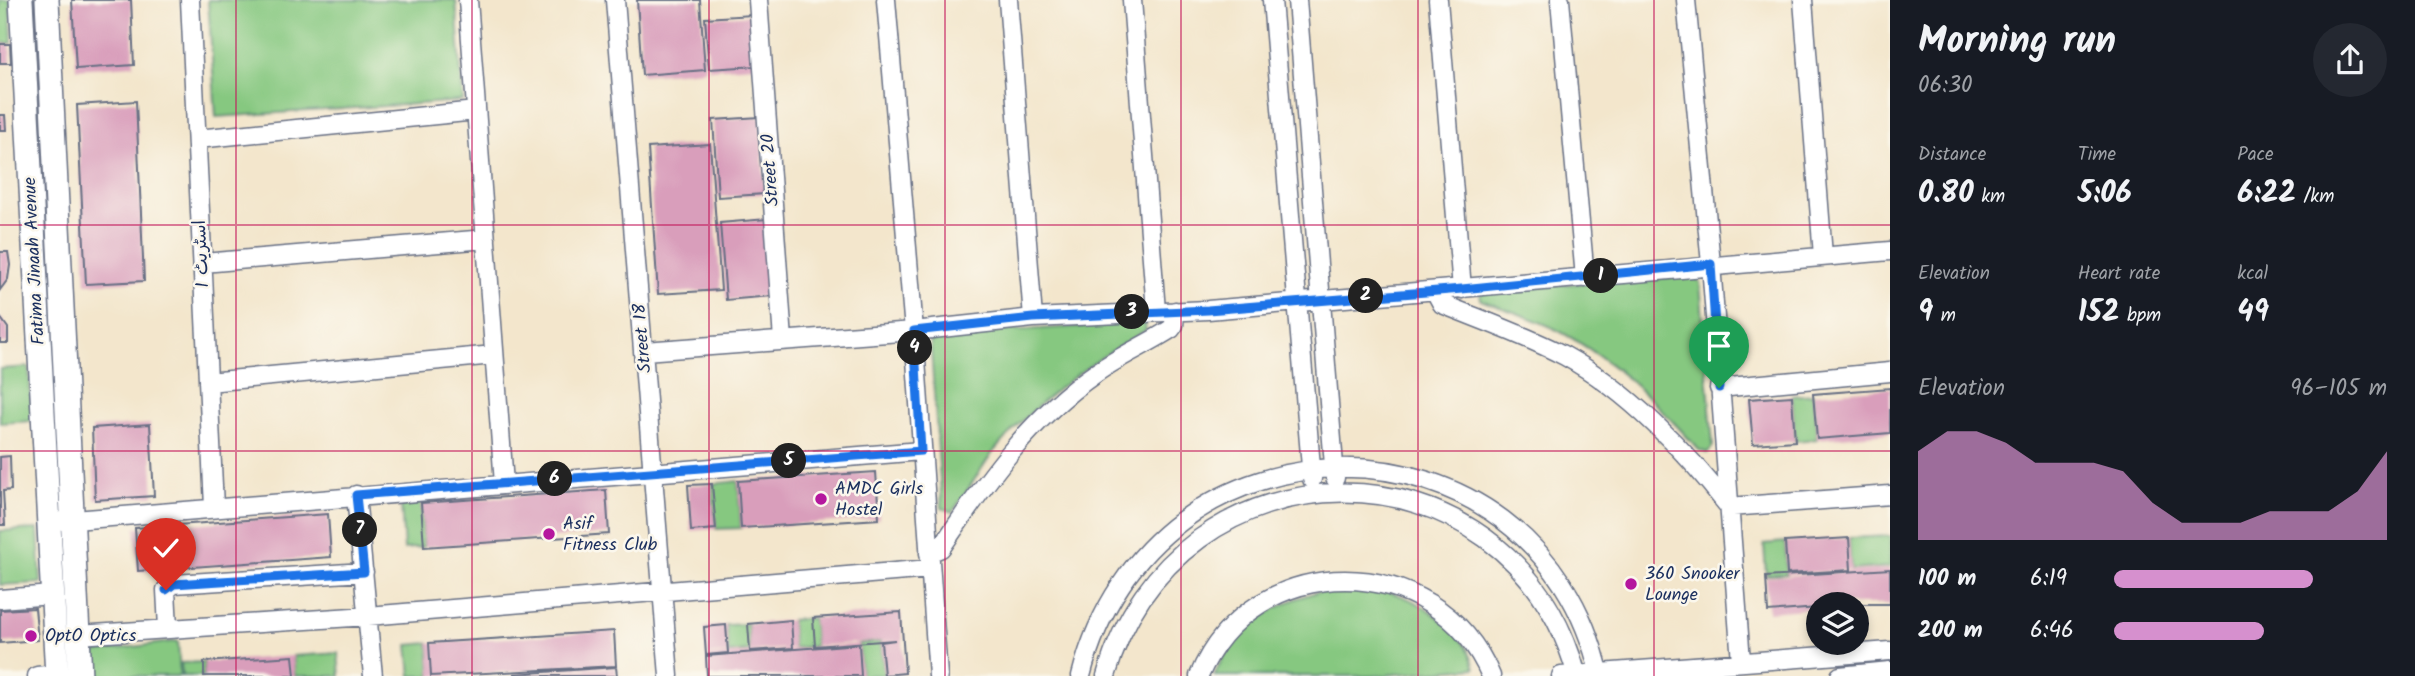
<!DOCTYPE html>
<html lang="en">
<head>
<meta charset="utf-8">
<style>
	body { margin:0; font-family:Kalam,"Playpen Sans Arabic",sans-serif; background:#242831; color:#f1f3f6; height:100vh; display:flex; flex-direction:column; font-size:26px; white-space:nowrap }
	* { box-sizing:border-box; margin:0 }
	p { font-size:23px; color:#9ea1a6 }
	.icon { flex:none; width:38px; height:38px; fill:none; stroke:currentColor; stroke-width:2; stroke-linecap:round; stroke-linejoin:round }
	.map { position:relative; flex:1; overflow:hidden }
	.sheet { display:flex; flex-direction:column; background:#171b24; width:525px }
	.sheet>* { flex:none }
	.controls { position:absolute; left:1806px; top:592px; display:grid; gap:14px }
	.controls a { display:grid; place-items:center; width:63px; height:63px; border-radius:50%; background:#171b24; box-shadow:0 4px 10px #0003; font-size:35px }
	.pin { position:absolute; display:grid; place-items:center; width:60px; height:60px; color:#fff; margin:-72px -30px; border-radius:50% 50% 50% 0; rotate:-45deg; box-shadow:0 0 7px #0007 }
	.pin .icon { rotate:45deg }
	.km { position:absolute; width:35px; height:35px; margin:-18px; border-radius:50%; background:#222; color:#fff; font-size:19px; line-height:35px; text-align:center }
	.round { display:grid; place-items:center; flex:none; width:74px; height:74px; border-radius:37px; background:#242831 }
	.summary { display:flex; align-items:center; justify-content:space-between; height:119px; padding:0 28px }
	h1 { font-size:38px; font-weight:700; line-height:52px }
	.metrics { display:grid; grid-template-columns:repeat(3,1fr); gap:10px; height:119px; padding:7px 28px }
	.metrics div { display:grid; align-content:center }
	.metrics b { font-size:30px; font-weight:700 }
	.metrics small { font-size:19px; font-weight:400 }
	.metrics p { font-size:19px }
	.chart { height:196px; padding:14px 28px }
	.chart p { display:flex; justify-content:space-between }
	.chart svg { width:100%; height:126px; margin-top:7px; fill:#d690ce; opacity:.7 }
	ul { padding:0 28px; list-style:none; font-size:23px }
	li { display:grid; grid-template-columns:112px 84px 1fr; align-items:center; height:52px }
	li i { height:18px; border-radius:9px; background:#d690ce }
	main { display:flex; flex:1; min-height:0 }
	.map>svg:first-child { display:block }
</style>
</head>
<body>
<main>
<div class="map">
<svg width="1890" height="676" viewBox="0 0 1890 676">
	<rect width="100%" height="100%" fill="#fbf7ec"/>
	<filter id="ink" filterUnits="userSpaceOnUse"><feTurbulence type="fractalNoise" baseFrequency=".0143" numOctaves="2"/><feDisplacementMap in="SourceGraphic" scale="14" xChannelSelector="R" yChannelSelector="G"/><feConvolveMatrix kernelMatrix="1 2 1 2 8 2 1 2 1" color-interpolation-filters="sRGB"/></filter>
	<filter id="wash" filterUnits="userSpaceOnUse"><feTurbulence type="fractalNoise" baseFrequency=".00686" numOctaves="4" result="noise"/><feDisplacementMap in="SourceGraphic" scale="28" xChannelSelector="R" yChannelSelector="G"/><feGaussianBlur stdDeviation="1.57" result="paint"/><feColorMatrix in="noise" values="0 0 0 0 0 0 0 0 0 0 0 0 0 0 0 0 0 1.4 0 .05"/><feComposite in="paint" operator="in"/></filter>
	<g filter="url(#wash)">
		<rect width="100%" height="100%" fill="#f3e6cc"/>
		<!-- green -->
		<path fill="#86c880" stroke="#507c6f" stroke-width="2" d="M 0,0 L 10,0 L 12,43 L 0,44 Z
			M 208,0 L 456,0 L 463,101 L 216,117 Z
			M 1691,276 L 1700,282 L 1713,446 L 1708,453 L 1699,450 C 1657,403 1609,355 1551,327 C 1528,316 1504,309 1481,300 L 1480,290 Z
			M 1145,323 L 1146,330 C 1090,362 1037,400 995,450 C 979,470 968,492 952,512 L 942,508 L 930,335 Z
			M 29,367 L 32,421 L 0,423 L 0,369 Z
			M 1813,394 L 1817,439 L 1795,441 L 1792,396 Z
			M 738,481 L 741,528 L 716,529 L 712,484 Z
			M 421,503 L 424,547 L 404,549 L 401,504 Z
			M 38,529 L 41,583 L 0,585 L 0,531 Z
			M 1890,536 L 1890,567 L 1851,570 L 1849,538 Z
			M 1785,542 L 1787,574 L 1766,575 L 1764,544 Z
			M 1339,588 C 1353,589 1368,589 1383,591 C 1420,597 1465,631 1475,668 L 1372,676 L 1214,676 C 1235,624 1286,595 1339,588 Z
			M 813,618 L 815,646 L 793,648 L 791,620 Z
			M 748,624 L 750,651 L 728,653 L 726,625 Z
			M 178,641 L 180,676 L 97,676 L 95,652 Z
			M 881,642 L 884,675 L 861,676 L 859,644 Z
			M 429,643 L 431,676 L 411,676 L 408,645 Z
			M 338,653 L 340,676 L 295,676 L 293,656 Z
			M 204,662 L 204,676 L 182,676 L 181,663 Z"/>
		<g id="blocks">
			<!-- building -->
			<path fill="#d99ebb" d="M 72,0 L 131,0 L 134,65 L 76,69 Z
				M 637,0 L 700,0 L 705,70 L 642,75 Z
				M 752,15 L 756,66 L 709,69 L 705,18 Z
				M 0,44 L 10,44 L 11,63 L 0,63 Z
				M 136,101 L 144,281 L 86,284 L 77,105 Z
				M 0,115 L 5,115 L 6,130 L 0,130 Z
				M 760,117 L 765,194 L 718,197 L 713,120 Z
				M 710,144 L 721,290 L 658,294 L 648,148 Z
				M 767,219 L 773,296 L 726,300 L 720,223 Z
				M 0,252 L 8,252 L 10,265 L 8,279 L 0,290 Z
				M 0,317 L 8,328 L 8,343 L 0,343 Z
				M 1890,388 L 1890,433 L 1817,439 L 1813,394 Z
				M 1792,396 L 1795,441 L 1753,444 L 1749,399 Z
				M 150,424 L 154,496 L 95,500 L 92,428 Z
				M 10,456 L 11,490 L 3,491 L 5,525 L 0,525 L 0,457 Z
				M 876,472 L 879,519 L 741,528 L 738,481 Z
				M 712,484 L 716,529 L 691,531 L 688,485 Z
				M 606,490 L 609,534 L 424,547 L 421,503 Z
				M 328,514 L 331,557 L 138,571 L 135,528 Z
				M 1849,538 L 1851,570 L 1787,574 L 1785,542 Z
				M 1890,569 L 1890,604 L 1818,604 L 1818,608 L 1768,612 L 1766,577 Z
				M 35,608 L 38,640 L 0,643 L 0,610 Z
				M 901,612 L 905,673 L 884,675 L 881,642 L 895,640 L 815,646 L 813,618 Z
				M 791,620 L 793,648 L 750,651 L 748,624 Z
				M 726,625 L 728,653 L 706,655 L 704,627 Z
				M 614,631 L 616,666 L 431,676 L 429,643 Z
				M 859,644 L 861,676 L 707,676 L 706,656 Z
				M 293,656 L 295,676 L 204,676 L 204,662 Z
				M 616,667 L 617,676 L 515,676 L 515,674 Z"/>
		</g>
	</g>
	<g filter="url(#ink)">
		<use href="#blocks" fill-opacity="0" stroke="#676f84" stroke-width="2"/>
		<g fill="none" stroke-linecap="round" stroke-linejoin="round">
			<!-- minor casing -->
			<g stroke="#676f84" stroke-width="21">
				<path id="minor" d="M 190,0 L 214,507
					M 468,0 L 504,484
					M 615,0 L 669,676
					M 758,0 L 783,340
					M 886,0 L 914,331 L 938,676
					M 1008,0 L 1033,318
					M 1132,0 L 1156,311
					M 1272,0 L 1312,479
					M 1297,0 L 1335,478
					M 1438,0 L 1462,289
					M 1560,0 L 1585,278
					M 1686,0 L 1711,264 L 1741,661
					M 1803,0 L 1823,256
					M 197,139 L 476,111
					M 203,263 L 486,239
					M 1435,291 L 1442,304 C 1484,321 1525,335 1565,356 C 1627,390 1687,452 1729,507 L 1890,495
					M 644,351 L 914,331 L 1033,318 L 1208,310 L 1890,251
					M 208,382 L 494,355
					M 1719,388 L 1890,372
					M 356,495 L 373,676
					M 62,521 L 921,451
					M 929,553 L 941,548 C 986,481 1029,419 1096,373 C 1120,356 1146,345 1171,329 L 1174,325 L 1175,311
					M 0,599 L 52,595
					M 168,628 L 166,590 L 174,584 L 364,572
					M 78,635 L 368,616 L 930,569
					M 37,676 L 57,674
					M 1081,676 C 1151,399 1538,398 1600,676
					M 1106,676 C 1175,433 1511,430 1577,676
					M 1199,676 C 1253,548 1437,548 1491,676
					M 1561,676 L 1890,651
					M 1840,676 L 1890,671"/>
			</g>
			<!-- major casing -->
			<g stroke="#676f84" stroke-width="26">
				<path id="major" d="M 21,0 L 57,676
					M 47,0 L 80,676"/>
			</g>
			<!-- minor -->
			<use href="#minor" stroke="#fff" stroke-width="18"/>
			<!-- major -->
			<use href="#major" stroke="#fff" stroke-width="23"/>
		</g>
	</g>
	<g fill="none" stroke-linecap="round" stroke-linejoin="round" filter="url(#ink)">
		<!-- route casing -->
		<g stroke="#fff" stroke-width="14">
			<path id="route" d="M 166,590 L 174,584 L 364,572 L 356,495 L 921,451 L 914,331 L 1033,318 L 1208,310 L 1462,289 L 1711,264 L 1719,388"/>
		</g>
		<!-- route -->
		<use href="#route" stroke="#1a73e8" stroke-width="9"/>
	</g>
	<!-- grid -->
	<path fill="none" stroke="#c2185b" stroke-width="2" stroke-opacity="0.55" d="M 236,0 L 236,676M 472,0 L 472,676M 709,0 L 709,676M 945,0 L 945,676M 1181,0 L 1181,676M 1418,0 L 1418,676M 1654,0 L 1654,676M 0,225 L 1890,225M 0,451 L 1890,451"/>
	<!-- markers -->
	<g fill="#b5179e" stroke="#fbf7ec" stroke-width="2.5">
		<circle cx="821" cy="499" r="7"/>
		<circle cx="549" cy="534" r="7"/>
		<circle cx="1631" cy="584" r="7"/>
		<circle cx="31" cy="636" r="7"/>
	</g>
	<g text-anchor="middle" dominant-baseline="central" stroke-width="5" stroke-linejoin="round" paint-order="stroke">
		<!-- street labels -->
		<g font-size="18" fill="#1b2f5e" stroke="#fbf7ec">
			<text transform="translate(771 170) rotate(-94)">Street 20</text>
			<text transform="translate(202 254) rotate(-93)">اسٹریٹ 1</text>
			<text transform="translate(35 261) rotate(-93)">Fatima Jinaah Avenue</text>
			<text transform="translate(643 338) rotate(-95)">Street 18</text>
		</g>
		<!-- poi labels -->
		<g font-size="18" fill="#1b2f5e" stroke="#fbf7ec" text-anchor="start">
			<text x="835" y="489">AMDC Girls<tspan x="835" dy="21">Hostel</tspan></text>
			<text x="563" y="524">Asif<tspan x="563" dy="21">Fitness Club</tspan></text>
			<text x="1645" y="574">360 Snooker<tspan x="1645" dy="21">Lounge</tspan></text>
			<text x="45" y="636">OptO Optics</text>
		</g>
	</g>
</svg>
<div class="controls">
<a><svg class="icon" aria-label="layers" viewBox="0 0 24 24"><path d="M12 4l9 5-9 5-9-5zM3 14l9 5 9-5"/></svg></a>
</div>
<div class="pin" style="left:1719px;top:388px;background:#1e9e55"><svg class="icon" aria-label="arrive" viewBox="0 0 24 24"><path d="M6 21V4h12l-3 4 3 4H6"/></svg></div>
<div class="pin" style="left:166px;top:590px;background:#d93025"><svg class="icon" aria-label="check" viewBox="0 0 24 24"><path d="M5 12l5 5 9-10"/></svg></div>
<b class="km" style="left:1601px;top:276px">1</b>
<b class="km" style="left:1366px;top:296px">2</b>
<b class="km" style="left:1132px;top:312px">3</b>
<b class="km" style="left:915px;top:348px">4</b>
<b class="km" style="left:789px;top:461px">5</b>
<b class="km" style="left:555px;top:479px">6</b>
<b class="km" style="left:360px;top:530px">7</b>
</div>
<section class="sheet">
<div class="summary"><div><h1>Morning run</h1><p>06:30</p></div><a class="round"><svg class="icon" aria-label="share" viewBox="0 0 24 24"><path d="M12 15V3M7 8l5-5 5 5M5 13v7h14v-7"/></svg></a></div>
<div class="metrics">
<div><p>Distance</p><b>0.80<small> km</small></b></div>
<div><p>Time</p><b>5:06</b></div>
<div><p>Pace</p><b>6:22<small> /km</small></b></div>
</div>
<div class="metrics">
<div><p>Elevation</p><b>9<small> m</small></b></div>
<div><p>Heart rate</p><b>152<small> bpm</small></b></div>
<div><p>kcal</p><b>49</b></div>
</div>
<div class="chart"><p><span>Elevation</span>96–105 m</p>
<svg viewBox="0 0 160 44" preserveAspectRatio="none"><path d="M0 44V13L10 6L20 6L30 10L40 17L50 17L60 17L70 20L80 31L90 38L100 38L110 38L120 34L130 34L140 34L150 27L160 13V44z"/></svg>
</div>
<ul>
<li><b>100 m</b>6:19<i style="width:73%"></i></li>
<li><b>200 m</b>6:46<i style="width:55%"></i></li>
</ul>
</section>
</main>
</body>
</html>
